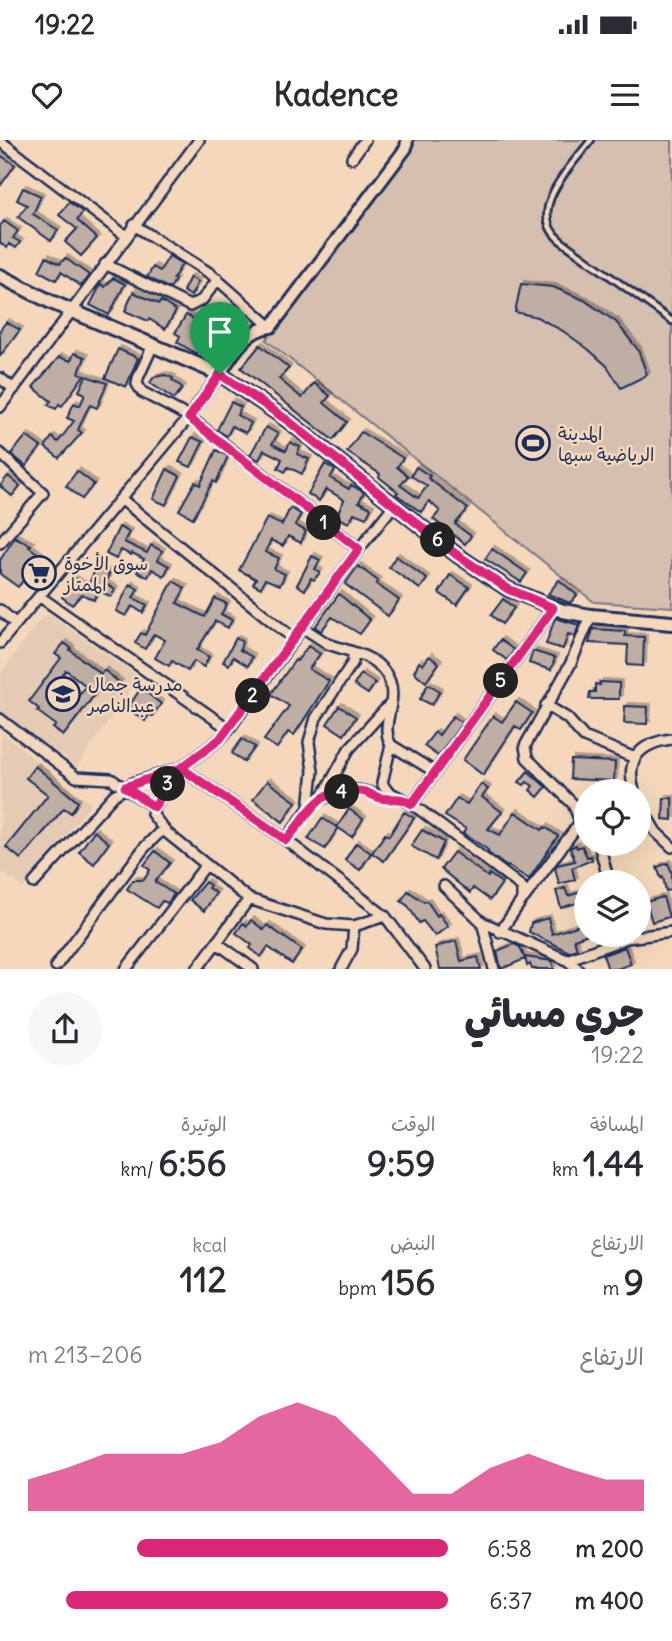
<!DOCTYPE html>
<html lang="ar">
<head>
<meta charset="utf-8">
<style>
	body { margin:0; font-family:Delius,"Playpen Sans Arabic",sans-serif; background:#f7f7f7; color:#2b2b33; direction:rtl; height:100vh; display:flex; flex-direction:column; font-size:26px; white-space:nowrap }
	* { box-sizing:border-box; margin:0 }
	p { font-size:23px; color:#7c7c81 }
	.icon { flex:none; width:38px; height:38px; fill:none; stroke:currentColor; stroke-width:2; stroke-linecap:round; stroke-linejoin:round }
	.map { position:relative; height:829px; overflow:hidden; direction:ltr }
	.sheet { display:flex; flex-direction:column; background:#fff; flex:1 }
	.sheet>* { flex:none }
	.tools { position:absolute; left:574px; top:639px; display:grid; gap:14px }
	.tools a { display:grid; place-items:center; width:77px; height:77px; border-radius:50%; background:#fff; box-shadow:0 7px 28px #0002; font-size:35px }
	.pin { position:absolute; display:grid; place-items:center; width:60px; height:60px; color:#fff; margin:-72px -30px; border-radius:50% 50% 50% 0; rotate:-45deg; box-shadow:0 0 7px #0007 }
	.pin .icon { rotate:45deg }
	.km { position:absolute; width:35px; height:35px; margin:-18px; border-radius:50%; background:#222; color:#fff; font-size:19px; line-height:35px; text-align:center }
	.round { display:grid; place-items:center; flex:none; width:74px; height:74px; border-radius:37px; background:#f7f7f7 }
	.headline { display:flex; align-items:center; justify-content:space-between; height:119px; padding:0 28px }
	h1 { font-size:38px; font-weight:800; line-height:52px }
	.figures { display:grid; grid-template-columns:repeat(3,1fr); gap:10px; height:119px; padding:7px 28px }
	.figures div { display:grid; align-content:center }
	.figures b { font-size:35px; font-weight:800 }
	.figures small { font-size:19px; font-weight:400 }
	.figures p { font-size:19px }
	.chart { height:196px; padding:14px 28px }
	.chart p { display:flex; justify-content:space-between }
	.chart svg { width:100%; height:126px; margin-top:7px; fill:#db2777; opacity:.7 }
	ul { padding:0 28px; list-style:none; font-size:23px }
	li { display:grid; grid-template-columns:112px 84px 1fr; align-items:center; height:52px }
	li i { height:18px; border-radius:9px; background:#db2777 }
	.status { display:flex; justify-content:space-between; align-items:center; height:49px; padding:0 35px; background:#fff; direction:ltr }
	.status svg { height:19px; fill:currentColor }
	header { display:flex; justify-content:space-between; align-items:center; height:91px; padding:0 28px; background:#fff; font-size:32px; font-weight:800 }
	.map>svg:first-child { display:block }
</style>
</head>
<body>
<div class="status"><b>19:22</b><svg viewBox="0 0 49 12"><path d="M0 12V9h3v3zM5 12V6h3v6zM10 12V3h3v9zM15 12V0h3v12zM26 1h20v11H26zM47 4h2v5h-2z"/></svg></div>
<header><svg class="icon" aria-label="menu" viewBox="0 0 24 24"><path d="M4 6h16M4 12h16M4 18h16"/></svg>Kadence<svg class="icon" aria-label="heart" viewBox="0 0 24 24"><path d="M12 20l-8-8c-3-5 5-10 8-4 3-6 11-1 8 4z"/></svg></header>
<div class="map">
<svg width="672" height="829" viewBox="0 0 672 829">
	<defs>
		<filter id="shadow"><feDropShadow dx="3" dy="-3" stdDeviation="0" flood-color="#0004"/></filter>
	</defs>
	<rect width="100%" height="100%" fill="#f5d8bb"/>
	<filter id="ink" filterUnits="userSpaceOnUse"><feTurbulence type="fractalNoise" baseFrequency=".0143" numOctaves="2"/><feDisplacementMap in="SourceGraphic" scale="14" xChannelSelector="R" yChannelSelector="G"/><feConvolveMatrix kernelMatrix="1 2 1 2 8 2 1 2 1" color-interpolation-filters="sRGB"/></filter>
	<g filter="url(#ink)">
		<!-- built -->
		<path fill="#e5cbb4" d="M 50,475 L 139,537 L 77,627 L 0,572 L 0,535 L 37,483 L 44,476 Z
			M 1,592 L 91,664 L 23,748 L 0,730 Z"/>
		<!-- green -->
		<path fill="#d5bfae" stroke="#787786" stroke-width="2" d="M 412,0 L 672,0 L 672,467 L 594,462 L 266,200 Z"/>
		<!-- building -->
		<path fill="#bfaea4" stroke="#1b2f5e" stroke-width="2" fill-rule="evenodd" filter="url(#shadow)" d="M 0,15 L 15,25 L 0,46 Z
			M 23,48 L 41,56 L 33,74 L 58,90 L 51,101 L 18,77 L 27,65 L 17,60 Z
			M 69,62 L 83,72 L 77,80 L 97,98 L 81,116 L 65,102 L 77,89 L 59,75 Z
			M 4,81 L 18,91 L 13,98 L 20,102 L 16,108 L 9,104 L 7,108 L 0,103 L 0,86 Z
			M 169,116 L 182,124 L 173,139 L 175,140 L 170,149 L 147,137 L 153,127 L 160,131 Z
			M 46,117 L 60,124 L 65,118 L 89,135 L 81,146 L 61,132 L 56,140 L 39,131 Z
			M 190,137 L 198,142 L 191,156 L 183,151 Z
			M 113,138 L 125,144 L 109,175 L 90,165 L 101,144 L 105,147 Z
			M 521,144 L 553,147 L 584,160 L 616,182 L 638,210 L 647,235 L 621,248 L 607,226 L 588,209 L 563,191 L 537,177 L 515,172 Z
			M 133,152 L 159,164 L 161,161 L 176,171 L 165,189 L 149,179 L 148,181 L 125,171 Z
			M 186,175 L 226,195 L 218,208 L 213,205 L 208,215 L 199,210 L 197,214 L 177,202 L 180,196 L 175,193 Z
			M 6,182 L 20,190 L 0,216 L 0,190 Z
			M 260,205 L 289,228 L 279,239 L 302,258 L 314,243 L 330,256 L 324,263 L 347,282 L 333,300 L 241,228 Z
			M 118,209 L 138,218 L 126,247 L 105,238 Z
			M 74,213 L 85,217 L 79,233 L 84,235 L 62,266 L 59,264 L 56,269 L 48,265 L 51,261 L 33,247 L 59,217 L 71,221 Z
			M 165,235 L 173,238 L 172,240 L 183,248 L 174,259 L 150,243 L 154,237 Z
			M 86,236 L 107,243 L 97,268 L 90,265 L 85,274 L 78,290 L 82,293 L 59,318 L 45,307 L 52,297 L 58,302 L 74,281 L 67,278 L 74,263 L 80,266 L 85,254 L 79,251 Z
			M 231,262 L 241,267 L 237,275 L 251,283 L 246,293 L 232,286 L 227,296 L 217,290 Z
			M 266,287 L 278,294 L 272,304 L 286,311 L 290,302 L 300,307 L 297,314 L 309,319 L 302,334 L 288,327 L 285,332 L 278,328 L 282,319 L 264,310 L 259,320 L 250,315 Z
			M 361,292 L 403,318 L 397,327 L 408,336 L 400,345 L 418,358 L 427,346 L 411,336 L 416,327 L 430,336 L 428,338 L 468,369 L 455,384 L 471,396 L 465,404 L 433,379 L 440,371 L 429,361 L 421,372 L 396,354 L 398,352 L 379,337 L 380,334 L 347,312 Z
			M 26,296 L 41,307 L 26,326 L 11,314 Z
			M 192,297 L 203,302 L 191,327 L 179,322 Z
			M 216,310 L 228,316 L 216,343 L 213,341 L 193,378 L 179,370 L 195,342 L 200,345 Z
			M 325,324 L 335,330 L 330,338 L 349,349 L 351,345 L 364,352 L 359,362 L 371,368 L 366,378 L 354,373 L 349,383 L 336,377 L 344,360 L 326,349 L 319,361 L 308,354 Z
			M 167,329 L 180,336 L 166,365 L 153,359 Z
			M 77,331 L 94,344 L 82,359 L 66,346 Z
			M 8,336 L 20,346 L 12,356 L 0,346 Z
			M 290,368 L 301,374 L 295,385 L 306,391 L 301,403 L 288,396 L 283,406 L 271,400 L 265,412 L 279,418 L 274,429 L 285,434 L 280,445 L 265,439 L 261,448 L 253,444 L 256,439 L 239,430 L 267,378 L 282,385 Z
			M 119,387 L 129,392 L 124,402 L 147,413 L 151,405 L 162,411 L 158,420 L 169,426 L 164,436 L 152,429 L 148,437 L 137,432 L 144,419 L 132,413 L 131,415 L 121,410 L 116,419 L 106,414 Z
			M 15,397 L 31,405 L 29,407 L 40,415 L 38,417 L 41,419 L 18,447 L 0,434 L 0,420 Z
			M 492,409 L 527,433 L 521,442 L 485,419 Z
			M 312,416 L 320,420 L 315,429 L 320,432 L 314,440 L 311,438 L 305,450 L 297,445 Z
			M 396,416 L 427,439 L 420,449 L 389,427 Z
			M 358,426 L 378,441 L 376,444 L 399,460 L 388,476 L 345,444 Z
			M 96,428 L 109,434 L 105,444 L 115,449 L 111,457 L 98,450 L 94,460 L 82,454 L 72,465 L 62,457 L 74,439 L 87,448 Z
			M 450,435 L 469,447 L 457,465 L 439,453 Z
			M 559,440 L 577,455 L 570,463 L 548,454 Z
			M 173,441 L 185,448 L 177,463 L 205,477 L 215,458 L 227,464 L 221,474 L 232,480 L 228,488 L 215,481 L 197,510 L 209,517 L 204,527 L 194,521 L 188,531 L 172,521 L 169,526 L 155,518 L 165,500 L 154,494 L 145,509 L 135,503 L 141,493 L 145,495 Z
			M 130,444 L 138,449 L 133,458 L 147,465 L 143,473 L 132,466 L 126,476 L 116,471 Z
			M 339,454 L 370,480 L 360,494 L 332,477 L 321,491 L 315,487 Z
			M 503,459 L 514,468 L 502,484 L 491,475 Z
			M 555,478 L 579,485 L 575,496 L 568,494 L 563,509 L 546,504 Z
			M 593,489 L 625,491 L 625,496 L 644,497 L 643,526 L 627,525 L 628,505 L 589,503 Z
			M 236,498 L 242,501 L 240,510 L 252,517 L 248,526 L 233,517 L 229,525 L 223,522 Z
			M 500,500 L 514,510 L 507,520 L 493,510 Z
			M 64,503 L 71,508 L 70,510 L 101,534 L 104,530 L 120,543 L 112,553 L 102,545 L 63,596 L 53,588 L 56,585 L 37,571 L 39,569 L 29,561 L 61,518 L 55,514 ZM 66,530 L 86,546 L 77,557 L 57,542 Z
			M 308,506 L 320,514 L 309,529 L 329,541 L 294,595 L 288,592 L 277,608 L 264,600 L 289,566 L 271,554 L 295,520 L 297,521 Z
			M 533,511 L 555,518 L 551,530 L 529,523 Z
			M 429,516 L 439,523 L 426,542 L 414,532 L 419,522 L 423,525 Z
			M 361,534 L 375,543 L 368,554 L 354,545 Z
			M 600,542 L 619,543 L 619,559 L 589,559 L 590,552 L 595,552 L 595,544 L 600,545 Z
			M 428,544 L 440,551 L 432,565 L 420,559 Z
			M 141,548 L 161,564 L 152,576 L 149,574 L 145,581 L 130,570 L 133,560 Z
			M 516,562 L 532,573 L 521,590 L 515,586 L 483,635 L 463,620 L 493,576 L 502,582 Z
			M 339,566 L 356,577 L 344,595 L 327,584 Z
			M 625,566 L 648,567 L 647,584 L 624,583 Z
			M 453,576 L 462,583 L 438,616 L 424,606 L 435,592 L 439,595 Z
			M 242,599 L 255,607 L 244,622 L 232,613 Z
			M 571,620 L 615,622 L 614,641 L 570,639 Z
			M 35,626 L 78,662 L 71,673 L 64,668 L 21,719 L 6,707 L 48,655 L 26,638 Z
			M 528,631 L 546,647 L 538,657 L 530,650 L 533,646 L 527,642 L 524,645 L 519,642 Z
			M 267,641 L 296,662 L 283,682 L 253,659 Z
			M 481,644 L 488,649 L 482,657 L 502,672 L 488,689 L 500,695 L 515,672 L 542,690 L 545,687 L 558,696 L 529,739 L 508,726 L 507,727 L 487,712 L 488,710 L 463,693 L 466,689 L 445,676 L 457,658 L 467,664 Z
			M 664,658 L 672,658 L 672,680 L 663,679 Z
			M 349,669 L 363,679 L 352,697 L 337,687 Z
			M 404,672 L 414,678 L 384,721 L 372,713 L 385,694 L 389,696 Z
			M 322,678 L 338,688 L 325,709 L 308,699 Z
			M 422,690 L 444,702 L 436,720 L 411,706 Z
			M 94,691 L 109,703 L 94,724 L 79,712 Z
			M 356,703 L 371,713 L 360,730 L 345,720 Z
			M 576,705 L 577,708 L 582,706 L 587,717 L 591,716 L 592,720 L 572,728 L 575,740 L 559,744 L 555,728 L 557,725 L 575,721 L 570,708 Z
			M 155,711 L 170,723 L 155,742 L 174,754 L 168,763 L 162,761 L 157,768 L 127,749 L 133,740 L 144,740 L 150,730 L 144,725 Z
			M 454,712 L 488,737 L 489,734 L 502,743 L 490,760 L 473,748 L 470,753 L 441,729 Z
			M 668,723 L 672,733 L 672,750 L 666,751 L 663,737 L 661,738 L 657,727 Z
			M 205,742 L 210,745 L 208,748 L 216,753 L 204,771 L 190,760 Z
			M 565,748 L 568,756 L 580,752 L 581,756 L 586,754 L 586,760 L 561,768 L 556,751 Z
			M 408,751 L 424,762 L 427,761 L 437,776 L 439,774 L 448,786 L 435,796 L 423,781 L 419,783 L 408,766 L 401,761 Z
			M 663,757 L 669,777 L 652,782 L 646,762 Z
			M 548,778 L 552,794 L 586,783 L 586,795 L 574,799 L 577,809 L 569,812 L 529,792 L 531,783 Z
			M 251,780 L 264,790 L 267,785 L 302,810 L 292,824 L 268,807 L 261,817 L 250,808 L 252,805 L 236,793 L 243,783 L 247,786 Z
			M 456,801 L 461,821 L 478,817 L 481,829 L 440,829 L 435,807 Z
			M 514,804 L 520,807 L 525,819 L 501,829 L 497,811 Z
			M 625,807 L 631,824 L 617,829 L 608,829 L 603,815 Z
			M 525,817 L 552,821 L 554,829 L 532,829 L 530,824 L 527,826 Z"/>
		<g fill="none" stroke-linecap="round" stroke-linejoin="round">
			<!-- service casing -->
			<g stroke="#1b2f5e" stroke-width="10">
				<path id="service" d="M 591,0 C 571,27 524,71 561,101 L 672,181"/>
			</g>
			<!-- minor casing -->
			<g stroke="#1b2f5e" stroke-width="14">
				<path id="minor" d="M 0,1 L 126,96
					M 352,18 L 365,0
					M 134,85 L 211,134 L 271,187
					M 105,124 L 190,166 L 202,160 L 218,139
					M 153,205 L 138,238 L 137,244 L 142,252 L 189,277 L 359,409
					M 0,238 L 14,249
					M 0,267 L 199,0
					M 0,313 L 43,353 L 0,403
					M 121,359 L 294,499
					M 39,456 L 229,589
					M 0,470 L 16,484
					M 0,503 L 189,277 L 220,234
					M 353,512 C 378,519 396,536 391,563 C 389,578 383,591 391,605 L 435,632
					M 546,565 L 567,578 L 584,597 L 635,618
					M 0,579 L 76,637 L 111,639 L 154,667
					M 391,605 L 382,643 L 387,651 L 412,664 L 522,747 L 522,760 L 500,792
					M 634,651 C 625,619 640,603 672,599
					M 322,658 L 349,609 L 390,564
					M 322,659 C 334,653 349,648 363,651 C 378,654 380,660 397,657
					M 639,663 L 656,692 L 672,707
					M 412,664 L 553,468
					M 586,684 L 580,681 L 573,664 L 527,618 L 525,606 L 571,523 L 591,476
					M 286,700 L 309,668 L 313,631 L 309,602 L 316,578 L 353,522 L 353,512 L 328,504 L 302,487
					M 599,704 L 609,742
					M 34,743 L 114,655 L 133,643 L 181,628 L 286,700 L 385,776 L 425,829
					M 444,746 L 482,782 L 567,820 L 578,829
					M 524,758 L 581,681
					M 482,782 L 494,829
					M 354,786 L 326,784 L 249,759 L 167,693 L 152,674 L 154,667 L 181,628 L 220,599 L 229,589 L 359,409 L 394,365
					M 217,803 L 253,829
					M 567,820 L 627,798 L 672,792
					M 56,826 L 144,708 L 163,689
					M 126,829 L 206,725
					M 197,829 L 249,759
					M 341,829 L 352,809 L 354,786 L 385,776"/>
			</g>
			<!-- tertiary casing -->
			<g stroke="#1b2f5e" stroke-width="16">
				<path id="tertiary" d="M 220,234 C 232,215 246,189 271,187 L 406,8 L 407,0"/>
			</g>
			<!-- secondary casing -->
			<g stroke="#1b2f5e" stroke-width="18">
				<path id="secondary" d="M 0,136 L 51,162 L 220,234 L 287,280 L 457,415 L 508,449 L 563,471 L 591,476 L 672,483"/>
			</g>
			<!-- service -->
			<use href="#service" stroke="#f5d8bb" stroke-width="4.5"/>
			<!-- minor -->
			<use href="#minor" stroke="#f5d8bb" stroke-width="9"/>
			<!-- tertiary -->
			<use href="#tertiary" stroke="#f5d8bb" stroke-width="10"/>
			<!-- secondary -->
			<use href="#secondary" stroke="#f5d8bb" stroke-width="12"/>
		</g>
	</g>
	<g fill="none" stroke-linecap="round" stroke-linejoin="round" filter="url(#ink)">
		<!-- route casing -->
		<g stroke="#fff" stroke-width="14">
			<path id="route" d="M 220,234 L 189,278 L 359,409 L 220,599 L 181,628 L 125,647 L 154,667 L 181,628 L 286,700 C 309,675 317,646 359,651 C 367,651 373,656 380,658 C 393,661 398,655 412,664 L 553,468 L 508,449 L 457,415 L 287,280 L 220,234"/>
		</g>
		<!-- route -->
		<use href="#route" stroke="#db2777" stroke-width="9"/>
	</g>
	<!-- icons -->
	<defs>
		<g id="stadium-ring" transform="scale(1.75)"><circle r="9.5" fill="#f5d8bb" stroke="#1b2f5e" stroke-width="1.5"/><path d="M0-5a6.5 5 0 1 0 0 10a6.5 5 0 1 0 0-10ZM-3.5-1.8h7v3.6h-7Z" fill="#1b2f5e"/></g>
		<g id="supermarket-ring" transform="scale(1.75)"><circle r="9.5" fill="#f5d8bb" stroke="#1b2f5e" stroke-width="1.5"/><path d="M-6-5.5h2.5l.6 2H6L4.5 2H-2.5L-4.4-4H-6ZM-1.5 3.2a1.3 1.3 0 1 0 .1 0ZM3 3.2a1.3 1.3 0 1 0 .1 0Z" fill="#1b2f5e"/></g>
		<g id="school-ring" transform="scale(1.75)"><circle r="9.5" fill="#f5d8bb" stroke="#1b2f5e" stroke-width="1.5"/><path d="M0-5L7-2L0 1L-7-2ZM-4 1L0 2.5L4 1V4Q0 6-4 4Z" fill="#1b2f5e"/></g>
	</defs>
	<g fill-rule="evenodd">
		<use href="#stadium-ring" x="533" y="303"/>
		<use href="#supermarket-ring" x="39" y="433"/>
		<use href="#school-ring" x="63" y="554"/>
	</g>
	<g text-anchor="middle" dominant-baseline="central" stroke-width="5" stroke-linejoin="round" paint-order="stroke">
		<!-- poi labels -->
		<g font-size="18" fill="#1b2f5e" stroke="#f5d8bb" text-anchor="start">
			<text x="558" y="293">المدينة<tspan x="558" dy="21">الرياضية سبها</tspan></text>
			<text x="64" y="423">سوق الأخوة<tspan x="64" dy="21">الممتاز</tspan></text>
			<text x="88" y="544">مدرسة جمال<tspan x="88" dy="21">عبدالناصر</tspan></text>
		</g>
	</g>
</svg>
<div class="tools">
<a><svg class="icon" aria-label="locate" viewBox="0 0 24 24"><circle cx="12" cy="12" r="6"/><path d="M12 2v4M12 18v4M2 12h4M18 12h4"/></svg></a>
<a><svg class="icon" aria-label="layers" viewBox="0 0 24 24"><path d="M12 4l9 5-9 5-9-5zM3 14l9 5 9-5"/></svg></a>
</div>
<div class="pin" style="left:220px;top:234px;background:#1e9e55"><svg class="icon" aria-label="arrive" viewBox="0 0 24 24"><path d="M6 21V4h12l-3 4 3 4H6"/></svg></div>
<b class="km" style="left:324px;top:383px">1</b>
<b class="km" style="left:253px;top:556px">2</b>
<b class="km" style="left:168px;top:644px">3</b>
<b class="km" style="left:342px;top:652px">4</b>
<b class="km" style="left:501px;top:541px">5</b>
<b class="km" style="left:438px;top:400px">6</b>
</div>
<section class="sheet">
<div class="headline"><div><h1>جري مسائي</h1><p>19:22</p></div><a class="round"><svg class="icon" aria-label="share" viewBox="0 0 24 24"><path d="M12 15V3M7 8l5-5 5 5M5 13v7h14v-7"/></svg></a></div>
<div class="figures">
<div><p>المسافة</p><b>1.44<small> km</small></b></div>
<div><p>الوقت</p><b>9:59</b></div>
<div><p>الوتيرة</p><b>6:56<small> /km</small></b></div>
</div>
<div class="figures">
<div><p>الارتفاع</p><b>9<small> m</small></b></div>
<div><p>النبض</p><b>156<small> bpm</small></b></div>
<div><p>kcal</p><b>112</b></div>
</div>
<div class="chart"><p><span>الارتفاع</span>206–213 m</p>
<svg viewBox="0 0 160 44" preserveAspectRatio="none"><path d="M0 44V33L10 29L20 24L30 24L40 24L50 20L60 11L70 6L80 11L90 24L100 38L110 38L120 29L130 24L140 29L150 33L160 33V44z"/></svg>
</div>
<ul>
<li><b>200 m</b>6:58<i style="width:74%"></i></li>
<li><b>400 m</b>6:37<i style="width:91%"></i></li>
</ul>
</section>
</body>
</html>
